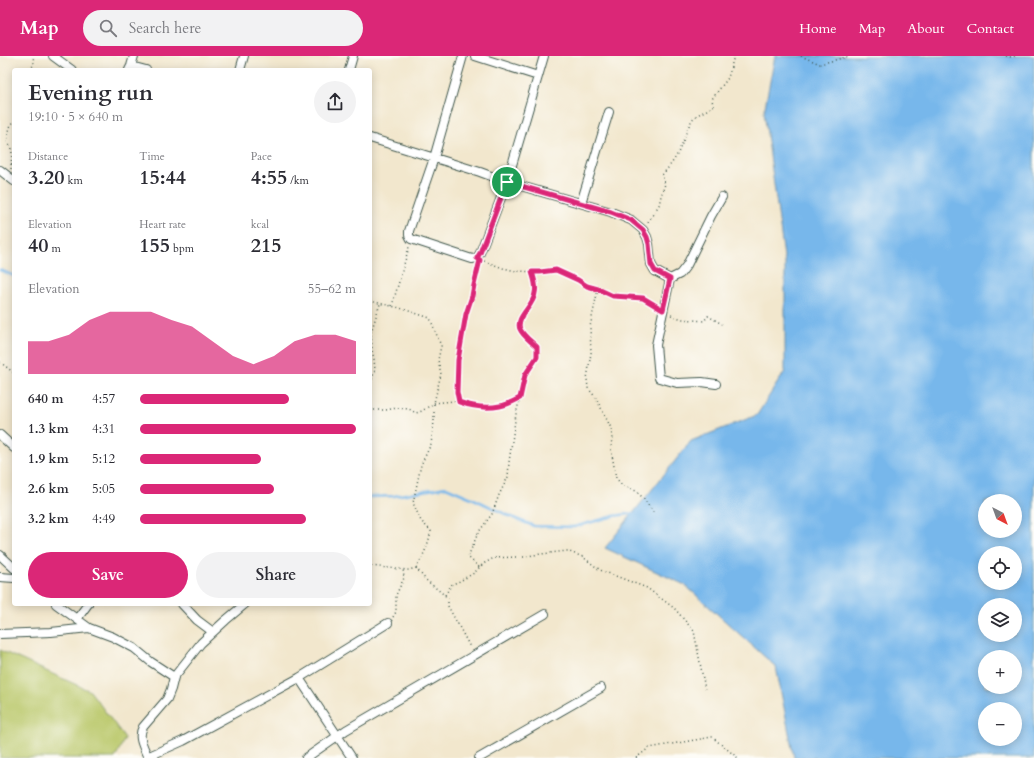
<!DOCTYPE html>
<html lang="en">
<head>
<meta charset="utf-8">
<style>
	body { margin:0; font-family:Cardo,serif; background:#f2f2f3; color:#2b2b33; height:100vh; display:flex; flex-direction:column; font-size:15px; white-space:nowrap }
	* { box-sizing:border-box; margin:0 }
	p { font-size:13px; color:#7c7c81 }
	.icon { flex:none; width:22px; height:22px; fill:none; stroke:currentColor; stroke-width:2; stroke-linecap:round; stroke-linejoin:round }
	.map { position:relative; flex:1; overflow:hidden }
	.drawer { position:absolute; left:12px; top:12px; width:360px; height:538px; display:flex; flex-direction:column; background:#fff; border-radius:4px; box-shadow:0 2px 10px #0003 }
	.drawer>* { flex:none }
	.needle { width:26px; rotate:139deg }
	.fabs { position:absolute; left:978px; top:438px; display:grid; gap:8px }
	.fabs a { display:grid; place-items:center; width:44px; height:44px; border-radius:50%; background:#fff; box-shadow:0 2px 10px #0003; font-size:20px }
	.pin { position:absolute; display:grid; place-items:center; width:34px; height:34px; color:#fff; margin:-17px; border:2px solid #fff; border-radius:50%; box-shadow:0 1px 4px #0007 }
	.round { display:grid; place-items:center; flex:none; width:42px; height:42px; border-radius:21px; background:#f2f2f3 }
	.overview { display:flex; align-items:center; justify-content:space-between; height:68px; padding:0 16px }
	h1 { font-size:22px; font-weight:800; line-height:30px }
	.metrics { display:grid; grid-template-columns:repeat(3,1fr); gap:6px; height:68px; padding:4px 16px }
	.metrics div { display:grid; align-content:center }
	.metrics b { font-size:20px; font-weight:800 }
	.metrics small { font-size:11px; font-weight:400 }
	.metrics p { font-size:11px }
	.chart { height:112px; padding:8px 16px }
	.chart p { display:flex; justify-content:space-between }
	.chart svg { width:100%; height:72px; margin-top:4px; fill:#db2777; opacity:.7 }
	.primary-button { display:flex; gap:8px; margin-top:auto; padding:8px 16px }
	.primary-button a { flex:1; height:46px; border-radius:24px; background:#db2777; color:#fff; font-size:16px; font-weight:800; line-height:46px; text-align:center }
	.primary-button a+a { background:#f2f2f3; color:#2b2b33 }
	ul { padding:0 16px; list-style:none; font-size:13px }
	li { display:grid; grid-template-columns:64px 48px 1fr; align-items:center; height:30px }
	li i { height:10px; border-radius:5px; background:#db2777 }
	header { display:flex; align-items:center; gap:24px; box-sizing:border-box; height:56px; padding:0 20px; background:#db2777; color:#fff }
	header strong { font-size:19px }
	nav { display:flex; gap:22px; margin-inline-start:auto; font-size:14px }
	.search { width:280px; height:36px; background:#f2f2f3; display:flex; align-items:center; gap:10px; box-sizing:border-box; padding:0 14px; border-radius:22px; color:#7c7c81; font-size:15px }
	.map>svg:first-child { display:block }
</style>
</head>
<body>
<header>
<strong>Map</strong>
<div class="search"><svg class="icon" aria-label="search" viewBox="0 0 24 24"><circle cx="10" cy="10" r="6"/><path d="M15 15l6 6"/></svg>Search here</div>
<nav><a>Home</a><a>Map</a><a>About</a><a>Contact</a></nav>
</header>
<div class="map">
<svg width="1034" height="702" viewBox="0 0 1034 702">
	<rect width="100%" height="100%" fill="#fdfcf7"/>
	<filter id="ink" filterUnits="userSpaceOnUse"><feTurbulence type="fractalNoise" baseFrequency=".025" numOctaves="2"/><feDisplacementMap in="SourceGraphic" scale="8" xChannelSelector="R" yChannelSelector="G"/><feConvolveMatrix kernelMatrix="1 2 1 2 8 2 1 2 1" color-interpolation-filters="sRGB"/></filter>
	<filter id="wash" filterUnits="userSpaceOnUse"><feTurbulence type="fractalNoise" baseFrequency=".012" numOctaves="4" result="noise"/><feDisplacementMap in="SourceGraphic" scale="16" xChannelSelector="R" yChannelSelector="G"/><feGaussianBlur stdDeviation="0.9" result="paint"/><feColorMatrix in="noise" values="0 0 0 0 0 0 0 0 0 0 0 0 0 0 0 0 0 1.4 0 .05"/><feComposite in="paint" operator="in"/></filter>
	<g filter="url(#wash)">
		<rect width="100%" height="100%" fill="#f2e7cd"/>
		<!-- green -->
		<path fill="#bac86b" stroke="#6c8250" d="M 0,594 L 90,635 L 125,682 L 115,702 L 0,702 Z"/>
		<!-- water -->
		<path fill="#77b7eb" stroke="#4b7a90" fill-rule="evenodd" d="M 775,0 L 1034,0 L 1034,702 L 794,702 L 776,611 L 685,529 L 605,492 L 691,385 L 757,359 L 785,315 L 785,208 L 764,56 ZM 985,445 L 1015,445 L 1015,475 L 985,475 ZM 985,497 L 1015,497 L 1015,527 L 985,527 ZM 985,549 L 1015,549 L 1015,579 L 985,579 ZM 985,601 L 1015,601 L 1015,631 L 985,631 ZM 985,653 L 1015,653 L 1015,683 L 985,683 Z"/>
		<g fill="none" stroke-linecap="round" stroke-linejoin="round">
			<!-- stream -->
			<path stroke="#77b7eb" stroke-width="2.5" d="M 0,214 L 14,220
				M 370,441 L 394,440 L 446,431 L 474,443 L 516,463 L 534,470 L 574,471 L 614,460 L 635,457"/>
		</g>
	</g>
	<g filter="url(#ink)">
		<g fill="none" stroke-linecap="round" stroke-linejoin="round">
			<!-- minor casing -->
			<g stroke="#3f564b" stroke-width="10">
				<path id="minor" d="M 53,0 L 72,14
					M 463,0 L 434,102 L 409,175 L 409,179 L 411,183 L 472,203 L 477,202 L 480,197 L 507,126 L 544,0
					M 475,0 L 538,20
					M 131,10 L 146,14
					M 129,14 L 131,10 L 134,0
					M 240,14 L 244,0
					M 349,14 L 353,0
					M 370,82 L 480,116 L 507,126 L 611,156 L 631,164 L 643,174 L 647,181 L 649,188 L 651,208 L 655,215 L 670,223 L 680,218 L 687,209 L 711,160 L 722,141
					M 0,114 L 14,125
					M 581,147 L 609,56
					M 670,223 L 656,289 L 659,322 L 677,327 L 702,326 L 716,328
					M 0,379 L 14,392
					M 0,499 L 14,512
					M 0,521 L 14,522
					M 56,548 L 89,572 L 113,581 L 134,592 L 151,606 L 174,621
					M 182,548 L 197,564 L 213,576
					M 77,563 L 88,548
					M 0,578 L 51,576 L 89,572
					M 299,622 L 352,702
					M 147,701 L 183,685 L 299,622 L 388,567
					M 148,702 C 144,691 137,682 143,671 L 167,643 L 171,633 L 174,621 L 201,587 L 226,564 L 245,548
					M 306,702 L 346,674 L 545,558
					M 479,702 L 601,632"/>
			</g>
			<!-- path -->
			<path stroke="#3f564b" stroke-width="1.5" stroke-dasharray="1 3" stroke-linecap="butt" d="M 801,0 L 820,8 L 850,0
				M 1006,0 L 1011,1 L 1015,0
				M 30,14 L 34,8 L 33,0
				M 11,113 L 12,93 L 7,85 L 10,71 L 14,65
				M 648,166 L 659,149 L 661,140 L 665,128 L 662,119 C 670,110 677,101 681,90 C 685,81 687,72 692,64 C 696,58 707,55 713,50 L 712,43 L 728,22 L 734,0
				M 484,205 L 503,212 L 516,215 L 539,216 L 556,214 L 578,224 L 587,230 L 598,233 L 613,240 L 643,242 L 656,249
				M 479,209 L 474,229 L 472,240 L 466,258 L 458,304 L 457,336 L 459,346 C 473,351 485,353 500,350 C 507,349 514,345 520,342 L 525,319 L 537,301 L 537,291 C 532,286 523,280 520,273 C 515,261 534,250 535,237 C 537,230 534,223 532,216
				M 598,233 L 590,271 L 591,297 L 587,323 L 588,332 L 596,342 L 611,372 L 612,381 L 611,393 L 616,422 L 622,429 L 636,435 L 644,443 L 653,456
				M 370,245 L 400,252 L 430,262 L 441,290 L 438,304 L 441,318 L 434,347 L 434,366 L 431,388 L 421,409 L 413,447 L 421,465 L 431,475 C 428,489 424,499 416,512 L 408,514 L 370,510
				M 392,250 L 409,191
				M 671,259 L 682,263 L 704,265 L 708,260 L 722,268
				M 0,306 L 14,317
				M 370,339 L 371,336 L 371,326 L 375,314 L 374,303 L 372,294 L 371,276 L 380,248
				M 370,354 L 386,354 L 397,352 L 409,353 L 416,357 L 422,355 L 434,347 L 454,345 L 458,346
				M 479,511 L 468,501 L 478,477 L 492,458 L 499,439 L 508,421 L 509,406 L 516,358 L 520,342
				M 416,512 L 426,524 L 448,542 L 448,550 L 470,591
				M 445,539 L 452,528 L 458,526 L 474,517 L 483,508 L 494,502 L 515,501 L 525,501 L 533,499 L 567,495 L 583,501 L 600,514 L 647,532 L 674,552 L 694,575 L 705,633
				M 393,561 L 396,556 L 396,539 L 404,522 L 403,513
				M 636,702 L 649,692 L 712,681 L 738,702"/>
			<!-- minor -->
			<use href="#minor" stroke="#fff" stroke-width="8"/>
		</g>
	</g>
	<g fill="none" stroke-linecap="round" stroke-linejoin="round" filter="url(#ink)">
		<!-- route casing -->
		<g stroke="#fff" stroke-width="8">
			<path id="route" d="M 507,126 L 611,156 L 631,164 L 643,174 L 647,181 L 649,188 L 651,208 L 655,215 L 670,223 L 663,254 L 643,242 L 613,240 L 598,233 L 587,230 L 578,224 L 556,214 L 540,216 L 532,216 C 534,223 537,230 535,237 C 534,250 515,261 520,273 C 523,280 532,286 537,291 L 537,301 L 525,319 L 520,342 C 514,345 507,349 500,350 C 485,353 473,351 459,346 L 457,336 L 458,304 L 466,258 L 472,240 L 474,229 L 480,204 L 477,202 L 480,197 Z"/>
		</g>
		<!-- route -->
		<use href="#route" stroke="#db2777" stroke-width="5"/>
	</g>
</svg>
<div class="fabs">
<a><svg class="needle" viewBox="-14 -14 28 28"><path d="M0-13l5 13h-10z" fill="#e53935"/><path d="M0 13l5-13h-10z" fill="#7c7c81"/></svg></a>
<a><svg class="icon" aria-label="locate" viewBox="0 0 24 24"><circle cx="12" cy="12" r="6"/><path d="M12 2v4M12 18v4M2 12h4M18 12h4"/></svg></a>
<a><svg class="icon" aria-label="layers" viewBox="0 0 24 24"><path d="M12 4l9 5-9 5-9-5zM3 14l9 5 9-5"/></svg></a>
<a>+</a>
<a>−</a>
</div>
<div class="pin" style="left:507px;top:126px;background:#1e9e55"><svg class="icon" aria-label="arrive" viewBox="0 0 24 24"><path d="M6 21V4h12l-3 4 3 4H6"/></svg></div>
<section class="drawer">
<div class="overview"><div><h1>Evening run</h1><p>19:10 · 5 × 640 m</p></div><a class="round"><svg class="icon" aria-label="share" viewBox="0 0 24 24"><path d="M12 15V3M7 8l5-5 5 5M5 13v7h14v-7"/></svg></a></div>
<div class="metrics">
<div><p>Distance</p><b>3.20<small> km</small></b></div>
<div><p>Time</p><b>15:44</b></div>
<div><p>Pace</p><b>4:55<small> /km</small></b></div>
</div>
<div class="metrics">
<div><p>Elevation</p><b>40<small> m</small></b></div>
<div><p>Heart rate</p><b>155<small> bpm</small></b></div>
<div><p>kcal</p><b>215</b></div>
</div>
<div class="chart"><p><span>Elevation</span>55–62 m</p>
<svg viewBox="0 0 160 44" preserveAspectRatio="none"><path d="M0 44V24L10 24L20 20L30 11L40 6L50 6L60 6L70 11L80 15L90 24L100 33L110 38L120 33L130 24L140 20L150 20L160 24V44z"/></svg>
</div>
<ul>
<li><b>640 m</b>4:57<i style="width:69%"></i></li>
<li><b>1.3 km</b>4:31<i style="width:100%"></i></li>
<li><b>1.9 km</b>5:12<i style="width:56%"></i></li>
<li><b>2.6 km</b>5:05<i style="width:62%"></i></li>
<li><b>3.2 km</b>4:49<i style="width:77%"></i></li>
</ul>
<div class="primary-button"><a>Save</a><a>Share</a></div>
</section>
</div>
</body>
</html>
